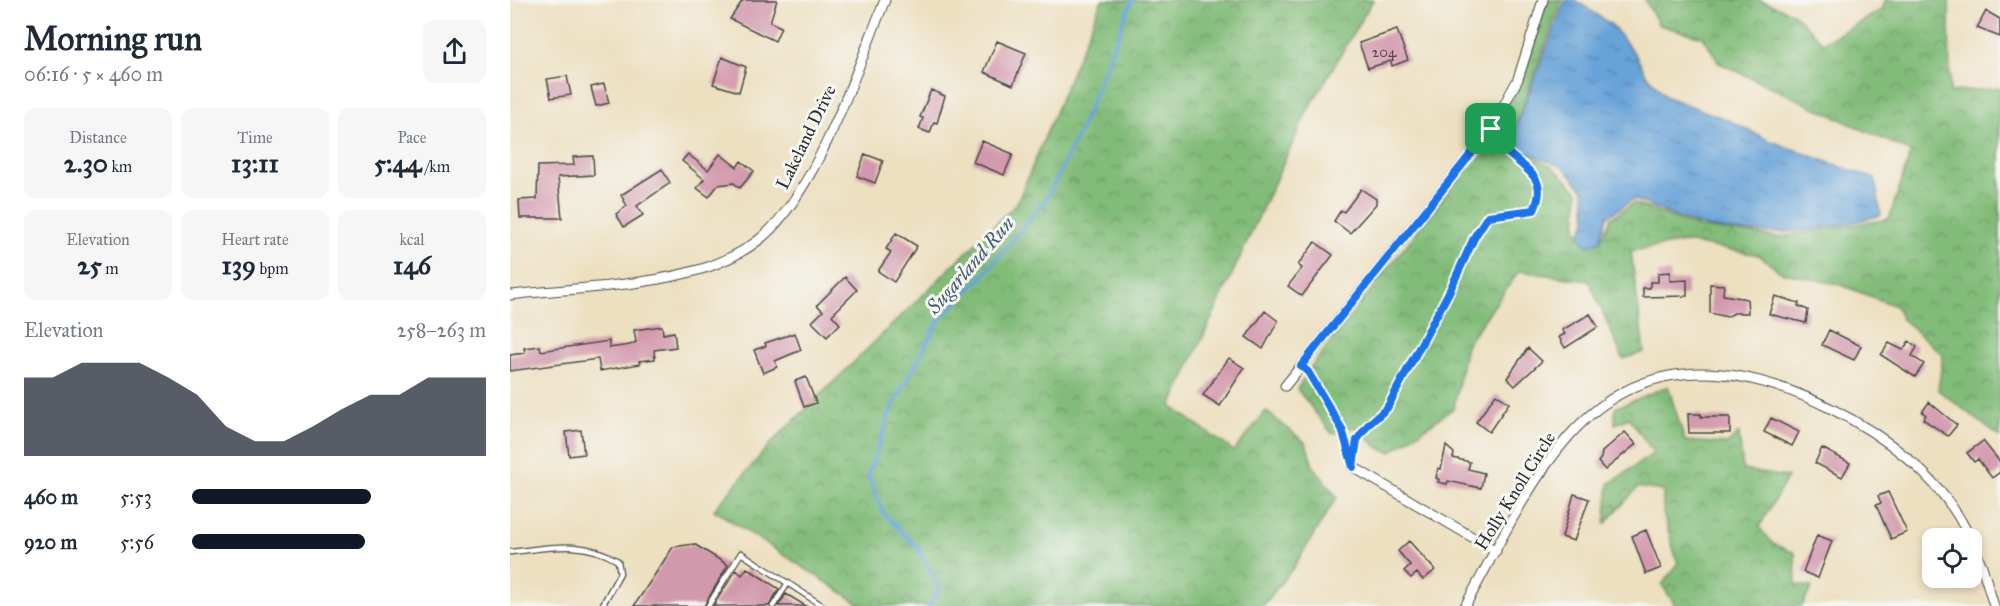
<!DOCTYPE html>
<html lang="en">
<head>
<meta charset="utf-8">
<style>
	body { margin:0; font-family:"IM FELL Great Primer",serif; background:#f6f6f7; color:#1f2937; height:100vh; display:flex; flex-direction:column; font-size:22px; white-space:nowrap }
	* { box-sizing:border-box; margin:0 }
	p { font-size:20px; color:#747a83 }
	.icon { flex:none; width:33px; height:33px; fill:none; stroke:currentColor; stroke-width:2; stroke-linecap:round; stroke-linejoin:round }
	.map { position:relative; flex:1; overflow:hidden }
	.panel { display:flex; flex-direction:column; background:#fff; width:510px }
	.panel>* { flex:none }
	.buttons { position:absolute; left:1412px; top:528px; display:grid; gap:12px }
	.buttons a { display:grid; place-items:center; width:60px; height:60px; border-radius:12px; background:#fff; box-shadow:0 3px 9px #0003; font-size:30px }
	.pin { position:absolute; display:grid; place-items:center; width:51px; height:51px; color:#fff; margin:-26px; border-radius:12px; box-shadow:0 3px 9px #0006 }
	.round { display:grid; place-items:center; flex:none; width:63px; height:63px; border-radius:12px; background:#f6f6f7 }
	.headline { display:flex; align-items:center; justify-content:space-between; height:102px; padding:0 24px }
	h1 { font-size:33px; font-weight:700; line-height:45px }
	.metrics { display:grid; grid-template-columns:repeat(3,1fr); gap:9px; height:102px; padding:6px 24px }
	.metrics div { display:grid; align-content:center; border-radius:12px; background:#f6f6f7; text-align:center }
	.metrics b { font-size:26px; font-weight:700 }
	.metrics small { font-size:16px; font-weight:400 }
	.metrics p { font-size:16px }
	.chart { height:168px; padding:12px 24px }
	.chart p { display:flex; justify-content:space-between }
	.chart svg { width:100%; height:108px; margin-top:6px; fill:#111827; opacity:.7 }
	ul { padding:0 24px; list-style:none; font-size:20px }
	li { display:grid; grid-template-columns:96px 72px 1fr; align-items:center; height:45px }
	li i { height:15px; border-radius:8px; background:#111827 }
	main { display:flex; flex:1; min-height:0 }
	.map>svg:first-child { display:block }
</style>
</head>
<body>
<main>
<section class="panel">
<div class="headline"><div><h1>Morning run</h1><p>06:16 · 5 × 460 m</p></div><a class="round"><svg class="icon" aria-label="share" viewBox="0 0 24 24"><path d="M12 15V3M7 8l5-5 5 5M5 13v7h14v-7"/></svg></a></div>
<div class="metrics">
<div><p>Distance</p><b>2.30<small> km</small></b></div>
<div><p>Time</p><b>13:11</b></div>
<div><p>Pace</p><b>5:44<small> /km</small></b></div>
</div>
<div class="metrics">
<div><p>Elevation</p><b>25<small> m</small></b></div>
<div><p>Heart rate</p><b>139<small> bpm</small></b></div>
<div><p>kcal</p><b>146</b></div>
</div>
<div class="chart"><p><span>Elevation</span>258–263 m</p>
<svg viewBox="0 0 160 44" preserveAspectRatio="none"><path d="M0 44V12L10 12L20 6L30 6L40 6L50 12L60 19L70 32L80 38L90 38L100 32L110 25L120 19L130 19L140 12L150 12L160 12V44z"/></svg>
</div>
<ul>
<li><b>460 m</b>5:53<i style="width:61%"></i></li>
<li><b>920 m</b>5:56<i style="width:59%"></i></li>
</ul>
</section>
<div class="map">
<svg width="1490" height="606" viewBox="0 0 1490 606">
	<defs>
		<pattern id="forest-crowns" width="20" height="18" patternUnits="userSpaceOnUse" patternTransform="scale(1.5)"><rect width="20" height="18" fill="#82bc79"/><path d="M2 6a3 3 0 1 1 6 0M12 15a3 3 0 1 1 6 0" fill="none" stroke="#6b9963"/></pattern>
		<pattern id="water-ripples" width="26" height="14" patternUnits="userSpaceOnUse" patternTransform="scale(1.5)"><rect width="26" height="14" fill="#68a3d8"/><path d="M2 4q2-2 4 0t4 0M15 11q2-2 4 0t4 0" fill="none" stroke="#5685af"/></pattern>
	</defs>
	<rect width="100%" height="100%" fill="#f6f6f2"/>
	<filter id="ink" filterUnits="userSpaceOnUse"><feTurbulence type="fractalNoise" baseFrequency=".0167" numOctaves="2"/><feDisplacementMap in="SourceGraphic" scale="12" xChannelSelector="R" yChannelSelector="G"/><feConvolveMatrix kernelMatrix="1 2 1 2 8 2 1 2 1" color-interpolation-filters="sRGB"/></filter>
	<filter id="wash" filterUnits="userSpaceOnUse"><feTurbulence type="fractalNoise" baseFrequency=".008" numOctaves="4" result="noise"/><feDisplacementMap in="SourceGraphic" scale="24" xChannelSelector="R" yChannelSelector="G"/><feGaussianBlur stdDeviation="1.35" result="paint"/><feColorMatrix in="noise" values="0 0 0 0 0 0 0 0 0 0 0 0 0 0 0 0 0 1.4 0 .05"/><feComposite in="paint" operator="in"/></filter>
	<g filter="url(#wash)">
		<rect width="100%" height="100%" fill="#ede0c1"/>
		<!-- forest -->
		<path fill="url(#forest-crowns)" stroke="#567452" stroke-width="1.5" d="M 592,0 L 863,0 L 798,110 L 661,406 L 724,451 L 756,411 L 796,443 L 803,466 L 827,497 L 785,565 L 753,606 L 353,606 L 204,510 L 261,443 L 507,203 Z
			M 1037,0 L 1052,0 L 998,145 L 1043,167 L 1068,191 L 1066,231 L 1094,236 L 1101,218 L 1124,203 L 1190,228 L 1270,237 L 1379,219 L 1401,152 L 1209,63 L 1193,37 L 1149,25 L 1135,0 L 1249,0 L 1283,13 L 1313,43 L 1373,9 L 1375,0 L 1439,0 L 1440,92 L 1490,88 L 1490,437 L 1428,390 L 1433,355 L 1391,318 L 1386,306 L 1331,285 L 1270,272 L 1249,255 L 1175,242 L 1121,251 L 1134,352 L 1113,359 L 1079,281 L 1009,271 L 956,345 L 944,408 L 881,452 L 870,449 L 845,427 L 822,434 L 787,389 L 801,367 L 987,129 L 1016,68 Z
			M 1158,386 L 1175,441 L 1217,444 L 1229,433 L 1233,470 L 1278,477 L 1249,527 L 1263,544 L 1285,553 L 1286,585 L 1302,587 L 1292,606 L 1163,606 L 1164,603 L 1152,585 L 1168,564 L 1153,513 L 1153,491 L 1128,487 L 1095,524 L 1099,484 L 1144,453 L 1119,418 L 1105,424 L 1105,408 Z"/>
		<!-- water -->
		<path fill="url(#water-ripples)" stroke="#4a6782" stroke-width="1.5" d="M 1055,0 L 1065,0 L 1102,25 L 1125,54 L 1136,74 L 1157,97 L 1218,120 L 1258,140 L 1365,179 L 1371,215 C 1316,231 1255,238 1197,227 C 1173,222 1147,208 1124,199 L 1097,217 L 1090,242 L 1077,246 L 1070,235 L 1076,221 L 1074,190 L 1053,167 L 1015,152 L 1002,144 L 1009,119 Z"/>
		<g fill="none" stroke-linecap="round" stroke-linejoin="round">
			<!-- stream -->
			<path stroke="#68a3d8" stroke-width="4" d="M 419,606 L 430,588 L 408,548 L 374,514 L 358,475 L 381,410 L 431,317 L 473,276 L 537,198 L 571,128 L 622,0"/>
		</g>
		<g id="blocks">
			<!-- building -->
			<path fill="#d298ac" d="M 233,0 L 267,0 L 260,22 L 271,27 L 265,41 L 220,19 Z
				M 1476,11 L 1490,19 L 1490,37 L 1467,28 Z
				M 887,30 L 898,60 L 882,66 L 881,61 L 858,68 L 849,43 Z
				M 487,41 L 516,53 L 503,85 L 474,72 Z
				M 212,57 L 236,67 L 229,92 L 203,84 Z
				M 57,76 L 61,95 L 41,98 L 37,79 Z
				M 94,84 L 99,103 L 86,106 L 81,87 Z
				M 421,90 L 435,96 L 427,123 L 424,122 L 420,133 L 409,129 L 413,118 L 410,117 Z
				M 472,141 L 503,154 L 494,175 L 463,162 Z
				M 178,154 L 198,170 L 210,154 L 227,167 L 231,161 L 244,171 L 230,188 L 224,183 L 208,185 L 199,197 L 187,188 L 194,179 L 172,161 Z
				M 355,154 L 373,161 L 365,183 L 347,176 Z
				M 83,156 L 84,175 L 48,177 L 52,218 L 10,218 L 9,200 L 27,199 L 28,166 L 64,165 L 63,157 Z
				M 152,169 L 160,183 L 127,206 L 133,215 L 114,227 L 106,214 L 117,206 L 111,195 Z
				M 851,189 L 866,199 L 866,204 L 840,233 L 824,221 L 831,210 L 834,212 Z
				M 386,233 L 407,246 L 384,282 L 368,271 L 381,252 L 376,249 Z
				M 805,242 L 823,255 L 792,296 L 778,286 L 792,268 L 788,265 Z
				M 1160,272 L 1160,281 L 1177,280 L 1177,296 L 1133,297 L 1133,288 L 1140,288 L 1140,282 L 1148,282 L 1148,273 Z
				M 335,277 L 347,290 L 322,315 L 330,324 L 317,337 L 302,322 L 313,311 L 307,305 Z
				M 1200,284 L 1214,285 L 1213,295 L 1237,299 L 1238,313 L 1224,313 L 1217,317 L 1200,313 Z
				M 1265,296 L 1289,303 L 1288,306 L 1298,310 L 1296,323 L 1259,314 Z
				M 755,311 L 768,321 L 753,349 L 736,337 Z
				M 1080,314 L 1088,327 L 1055,348 L 1049,337 L 1055,334 L 1052,330 Z
				M 152,326 L 153,334 L 164,332 L 166,347 L 144,350 L 145,359 L 129,361 L 130,364 L 90,371 L 88,359 L 0,371 L 0,355 L 15,353 L 14,348 L 30,346 L 31,351 L 99,341 L 99,348 L 120,345 L 126,342 L 124,330 Z
				M 1319,330 L 1351,346 L 1344,360 L 1312,345 Z
				M 285,333 L 291,350 L 265,361 L 267,367 L 253,373 L 244,350 L 256,346 L 255,343 Z
				M 1399,341 L 1407,347 L 1402,356 L 1414,364 L 1405,377 L 1371,355 L 1379,343 L 1393,350 Z
				M 1018,348 L 1032,361 L 1005,386 L 997,378 Z
				M 719,358 L 734,368 L 710,406 L 693,395 Z
				M 296,377 L 306,403 L 294,407 L 285,381 Z
				M 986,394 L 999,403 L 979,432 L 966,422 Z
				M 1419,402 L 1447,425 L 1438,436 L 1413,419 L 1416,415 L 1412,412 Z
				M 1178,414 L 1191,414 L 1191,417 L 1220,417 L 1220,433 L 1179,433 Z
				M 1261,418 L 1289,432 L 1282,446 L 1254,432 Z
				M 71,430 L 74,454 L 59,456 L 56,432 Z
				M 1115,432 L 1126,444 L 1095,470 L 1088,462 L 1091,458 L 1092,452 Z
				M 1473,441 L 1490,462 L 1490,472 L 1482,478 L 1468,459 L 1464,462 L 1457,453 Z
				M 936,446 L 944,453 L 943,458 L 960,462 L 958,469 L 974,473 L 971,488 L 938,481 L 937,484 L 928,482 L 929,479 L 926,478 L 928,468 L 931,469 Z
				M 1312,448 L 1340,463 L 1332,477 L 1305,463 Z
				M 1378,492 L 1397,532 L 1381,539 L 1366,505 L 1371,503 L 1368,496 Z
				M 1064,494 L 1079,499 L 1064,541 L 1052,537 Z
				M 1136,530 L 1151,568 L 1136,574 L 1122,536 Z
				M 1307,535 L 1322,541 L 1308,578 L 1293,572 Z
				M 899,541 L 925,570 L 913,580 L 907,573 L 901,578 L 894,571 L 900,565 L 888,551 Z
				M 184,544 L 218,565 L 194,606 L 124,606 L 163,547 Z
				M 237,568 L 269,589 L 259,606 L 203,606 L 226,570 L 232,575 Z
				M 276,594 L 296,606 L 268,606 Z"/>
		</g>
	</g>
	<g filter="url(#ink)">
		<use href="#blocks" fill-opacity="0" stroke="#484642" stroke-width="1.5"/>
		<g fill="none" stroke-linecap="round" stroke-linejoin="round">
			<!-- service casing -->
			<g stroke="#484642" stroke-width="7">
				<path id="service" d="M 0,552 C 39,548 73,539 108,561 L 110,573 L 92,606
					M 198,606 L 231,553 L 313,606
					M 263,606 L 278,583"/>
			</g>
			<!-- minor casing -->
			<g stroke="#484642" stroke-width="11">
				<path id="minor" d="M 0,295 C 63,288 137,287 198,267 C 220,259 243,247 260,230 C 311,178 347,69 375,0
					M 775,386 L 981,129 L 1008,79 L 1033,0
					M 843,467 L 986,551
					M 1461,541 L 1472,566 L 1484,606
					M 955,606 C 987,549 1016,485 1059,436 C 1134,351 1228,363 1320,408 C 1378,437 1432,478 1460,538"/>
			</g>
			<!-- path -->
			<path stroke="#484642" stroke-width="2" stroke-dasharray="1.5 4.5" stroke-linecap="butt" d="M 798,372 L 832,429 L 840,458
				M 844,458 L 847,440 L 858,425 L 877,408 L 939,292 L 965,236 L 978,216 L 1024,210 C 1042,174 1004,162 987,137"/>
			<!-- service -->
			<use href="#service" stroke="#fff" stroke-width="4.5"/>
			<!-- minor -->
			<use href="#minor" stroke="#fff" stroke-width="9"/>
		</g>
	</g>
	<g fill="none" stroke-linecap="round" stroke-linejoin="round" filter="url(#ink)">
		<!-- route casing -->
		<g stroke="#fff" stroke-width="12">
			<path id="route" d="M 981,129 C 986,136 991,146 997,152 C 1017,171 1039,178 1024,210 L 978,216 L 965,236 L 939,292 L 877,408 L 858,425 L 847,440 L 843,467 L 832,429 L 798,372 L 791,366 Z"/>
		</g>
		<!-- route -->
		<use href="#route" stroke="#1a73e8" stroke-width="8"/>
	</g>
	<g text-anchor="middle" dominant-baseline="central" stroke-width="6" stroke-linejoin="round" paint-order="stroke">
		<!-- number labels -->
		<g font-size="15" fill="#55464b">
			<text x="874" y="52">204</text>
		</g>
		<!-- street labels -->
		<g font-size="18" fill="#2b2b2b" stroke="#f6f6f2">
			<text transform="translate(296 137) rotate(-64)">Lakeland Drive</text>
			<text transform="translate(1005 491) rotate(-58)">Holly Knoll Circle</text>
		</g>
		<!-- water labels -->
		<g font-size="20" font-style="italic" fill="#435b70" stroke="#f6f6f2">
			<text transform="translate(460 265) rotate(-49)">Sugarland Run</text>
		</g>
	</g>
</svg>
<div class="buttons">
<a><svg class="icon" aria-label="locate" viewBox="0 0 24 24"><circle cx="12" cy="12" r="6"/><path d="M12 2v4M12 18v4M2 12h4M18 12h4"/></svg></a>
</div>
<div class="pin" style="left:981px;top:129px;background:#1e9e55"><svg class="icon" aria-label="arrive" viewBox="0 0 24 24"><path d="M6 21V4h12l-3 4 3 4H6"/></svg></div>
</div>
</main>
</body>
</html>
